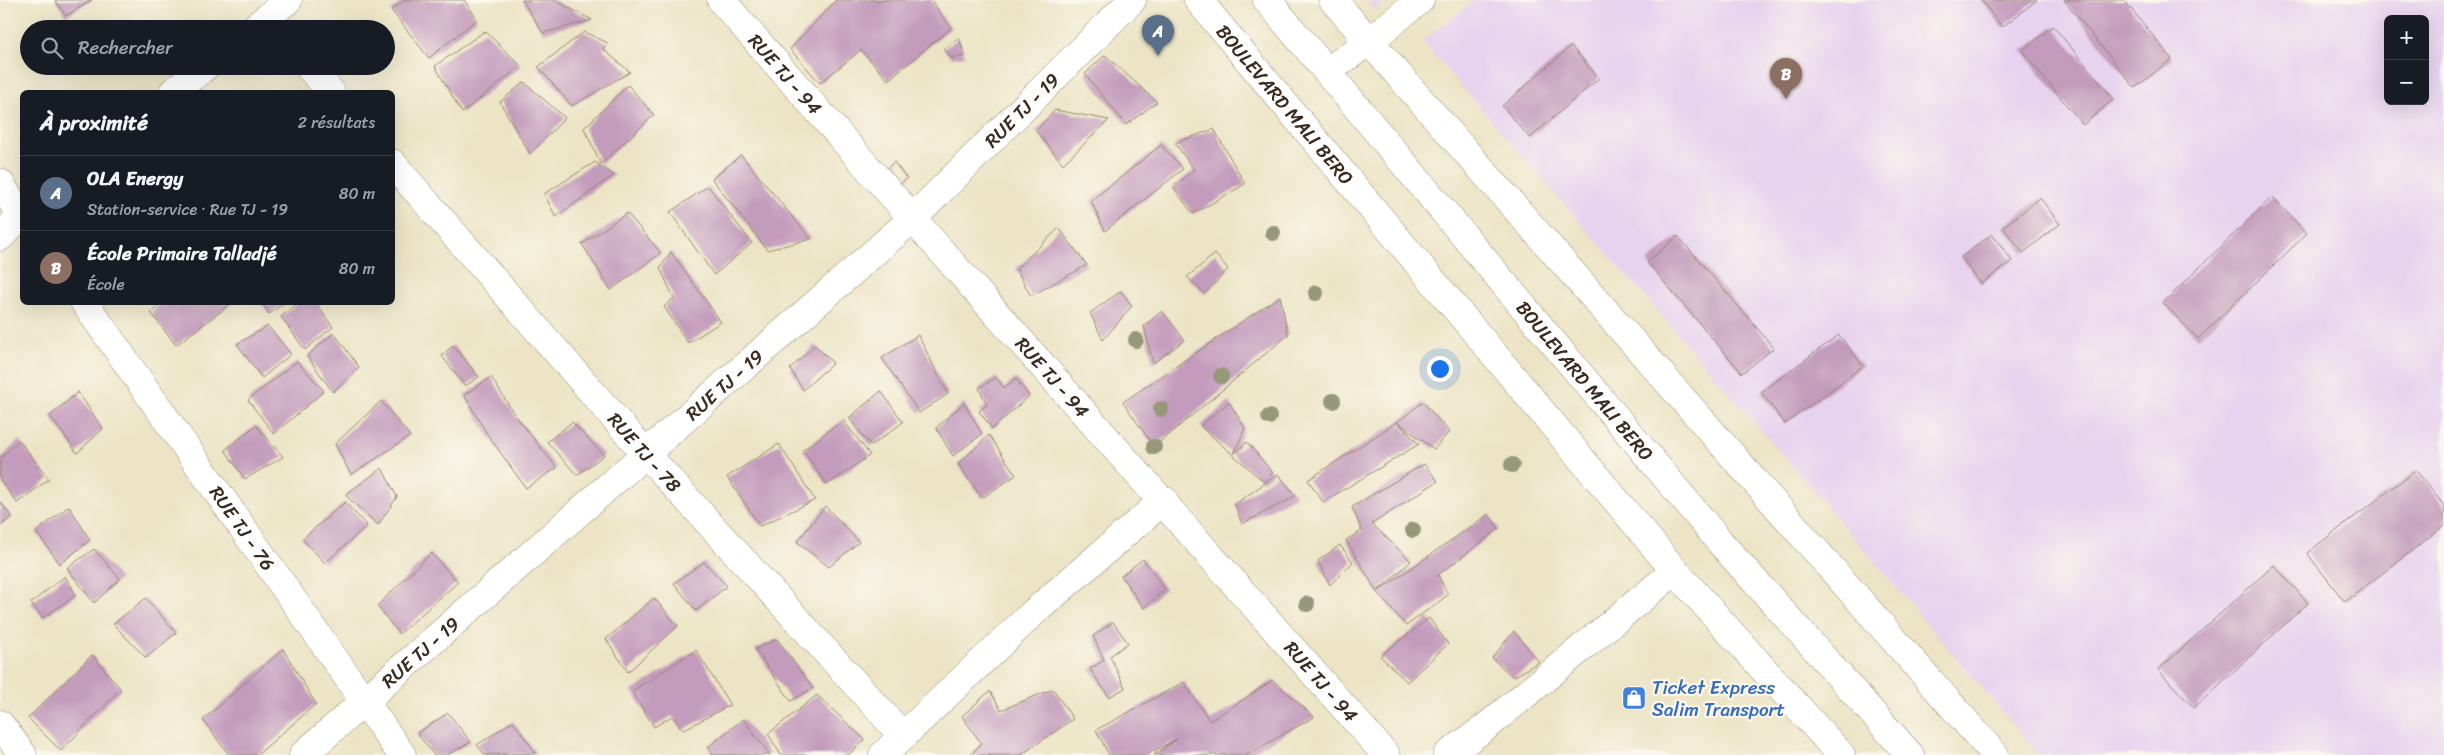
<!DOCTYPE html>
<html lang="fr">
<head>
<meta charset="utf-8">
<style>
	:root { --surface:#171b24; --page:#242831; --text:#f1f3f6; --muted:#9ea1a6; --line:#363941; --accent:#2563eb }
	body { margin:0; font-family:Sriracha,sans-serif; background:var(--page); color:var(--text) }
	.controls { position:absolute; right:15px; top:15px; display:grid; overflow:hidden; border-radius:8px; box-shadow:0 5px 20px #0002 }
	.controls button { width:45px; height:45px; display:grid; place-items:center; padding:0; border:0; border-bottom:1px solid var(--line); background:var(--surface); color:var(--text); font:25px sans-serif }
	.you { position:absolute; left:1439px; top:368px; width:18px; height:18px; margin:-12px; border:4px solid #fff; border-radius:50%; background:#1a73e8; box-shadow:0 0 0 8px #1a73e833 }
	.badge { display:grid; place-items:center; width:32px; height:32px; border-radius:50%; background:var(--accent); color:#fff; font-size:16px; font-weight:700 }
	.pin { position:absolute; translate:-50% -41px; filter:drop-shadow(0 1px 2px #0008) }
	.pin::after { content:''; position:absolute; top:26px; width:18px; height:15px; background:inherit; clip-path:polygon(0 0,100% 0,50% 100%) }
	.list { margin:0; padding:0; list-style:none }
	h2 { display:flex; justify-content:space-between; align-items:center; height:65px; margin:0; padding:0 20px; font-size:21px }
	h2 small { font-size:16px; font-weight:400; color:var(--muted) }
	.list li { display:grid; grid-template-columns:32px 1fr auto; gap:15px; align-items:center; box-sizing:border-box; height:75px; padding:0 20px; border-top:1px solid var(--line) }
	.list b { display:block; font-size:19px; white-space:nowrap }
	.list p { margin:0; font-size:16px; white-space:nowrap; color:var(--muted) }
	.list em { font-size:16px; font-style:normal; color:var(--muted) }
	.icon { flex:none; width:28px; height:28px; fill:none; stroke:currentColor; stroke-width:2; stroke-linecap:round; stroke-linejoin:round }
	.map { position:relative; flex:none; width:2444px; height:755px; overflow:hidden }
	.search { position:absolute; background:var(--surface); box-shadow:0 5px 20px #0002; left:20px; top:20px; width:375px; height:55px; display:flex; align-items:center; gap:12px; box-sizing:border-box; padding:0 18px; border-radius:28px; color:var(--muted); font-size:19px }
	.panel { position:absolute; background:var(--surface); box-shadow:0 5px 20px #0002; left:20px; top:90px; width:375px; height:215px; border-radius:8px }
	.map>svg:first-child { display:block }
</style>
</head>
<body>
<div class="map">
<svg width="2444" height="755" viewBox="0 0 2444 755">
	<rect width="100%" height="100%" fill="#fbf7ec"/>
	<filter id="ink" filterUnits="userSpaceOnUse"><feTurbulence type="fractalNoise" baseFrequency=".02" numOctaves="2"/><feDisplacementMap in="SourceGraphic" scale="10" xChannelSelector="R" yChannelSelector="G"/><feConvolveMatrix kernelMatrix="1 2 1 2 8 2 1 2 1" color-interpolation-filters="sRGB"/></filter>
	<filter id="wash" filterUnits="userSpaceOnUse"><feTurbulence type="fractalNoise" baseFrequency=".0096" numOctaves="4" result="noise"/><feDisplacementMap in="SourceGraphic" scale="20" xChannelSelector="R" yChannelSelector="G"/><feGaussianBlur stdDeviation="1.12" result="paint"/><feColorMatrix in="noise" values="0 0 0 0 0 0 0 0 0 0 0 0 0 0 0 0 0 1.4 0 .05"/><feComposite in="paint" operator="in"/></filter>
	<g filter="url(#wash)">
		<rect width="100%" height="100%" fill="#ece4c5"/>
		<g fill="#e7d2ef" fill-rule="evenodd">
			<polygon points="1365,0 1386,0 1374,11"/>
			<path d="M 1475,0 L 2444,0 L 2444,755 L 2039,755 L 1795,469 L 1422,41 ZM 2388,19 L 2425,19 L 2425,101 L 2388,101 Z"/>
		</g>
		<g id="blocks">
			<g fill="#c39bbc">
				<polygon points="55,0 92,0 66,16"/>
				<polygon points="404,0 464,0 477,19 429,58 391,10"/>
				<polygon points="522,0 554,0 592,20 543,33"/>
				<polygon points="836,0 931,0 951,28 888,80 861,50 820,83 790,49"/>
				<polygon points="1981,0 2037,0 2002,27"/>
				<polygon points="2064,0 2124,0 2172,59 2135,88"/>
				<polygon points="2053,26 2114,99 2083,125 2022,51"/>
				<polygon points="485,31 521,66 462,113 435,66"/>
				<polygon points="584,32 608,43 603,49 630,72 572,106 538,67"/>
				<polygon points="959,38 965,56 951,58 944,49"/>
				<polygon points="1571,46 1599,78 1530,138 1502,106"/>
				<polygon points="1105,55 1157,102 1126,125 1085,74"/>
				<polygon points="524,82 565,118 530,154 500,102"/>
				<polygon points="628,85 654,115 601,164 584,128"/>
				<polygon points="1055,110 1109,120 1063,164 1036,131"/>
				<polygon points="1214,129 1245,184 1193,214 1173,187 1194,170 1175,143"/>
				<polygon points="1161,145 1183,169 1105,231 1091,201"/>
				<polygon points="741,155 811,239 767,250 712,179"/>
				<polygon points="595,162 614,175 556,217 544,194"/>
				<polygon points="894,162 907,179 892,189 879,176"/>
				<polygon points="708,186 752,243 714,275 670,212"/>
				<polygon points="2272,197 2307,233 2198,339 2163,303"/>
				<polygon points="2040,198 2060,224 2023,253 2003,227"/>
				<polygon points="627,213 661,253 611,290 582,244"/>
				<polygon points="1059,228 1087,265 1031,296 1016,269"/>
				<polygon points="1992,234 2012,261 1981,284 1961,257"/>
				<polygon points="1678,236 1774,348 1742,373 1647,262"/>
				<polygon points="671,252 721,322 688,343 664,307 674,298 660,268"/>
				<polygon points="1215,254 1228,269 1205,294 1187,277"/>
				<polygon points="1121,291 1132,306 1103,340 1090,313"/>
				<polygon points="1280,296 1288,335 1154,447 1123,402"/>
				<polygon points="163,302 233,302 176,345 151,313"/>
				<polygon points="261,302 285,302 269,314"/>
				<polygon points="300,302 315,302 333,327 305,350 281,317"/>
				<polygon points="1162,311 1185,340 1153,363 1144,326"/>
				<polygon points="268,326 291,354 262,378 237,344"/>
				<polygon points="334,333 359,367 333,392 307,356"/>
				<polygon points="918,335 948,394 919,413 882,358"/>
				<polygon points="1839,335 1863,366 1785,424 1761,392"/>
				<polygon points="453,345 479,377 465,386 442,356"/>
				<polygon points="815,345 833,363 803,390 790,369"/>
				<polygon points="297,361 324,391 274,434 248,400"/>
				<polygon points="491,377 515,415 557,468 526,488 487,434 464,395"/>
				<polygon points="996,377 1004,388 1016,378 1029,396 992,429 979,411 987,405 979,388"/>
				<polygon points="881,391 903,422 871,446 849,418"/>
				<polygon points="78,392 103,429 77,453 50,416"/>
				<polygon points="381,401 410,436 351,475 335,444"/>
				<polygon points="1229,402 1245,428 1234,454 1247,442 1273,473 1263,481 1200,426"/>
				<polygon points="1423,402 1449,432 1434,449 1397,422"/>
				<polygon points="964,403 982,434 953,456 936,428"/>
				<polygon points="843,420 870,455 827,485 803,450"/>
				<polygon points="572,422 604,455 577,475 547,442"/>
				<polygon points="1397,422 1419,444 1323,502 1308,480"/>
				<polygon points="256,425 283,457 245,479 225,450"/>
				<polygon points="989,435 1016,475 982,498 958,464"/>
				<polygon points="19,440 49,479 17,503 0,480 0,459"/>
				<polygon points="779,444 815,500 760,526 727,477"/>
				<polygon points="1424,464 1438,481 1372,524 1411,561 1377,592 1489,514 1499,529 1438,575 1448,595 1406,626 1377,592 1346,540 1362,531 1352,507"/>
				<polygon points="382,468 397,497 378,525 345,495"/>
				<polygon points="2416,470 2444,506 2444,526 2345,602 2307,553"/>
				<polygon points="1278,474 1296,496 1242,524 1235,504"/>
				<polygon points="0,502 12,517 0,526"/>
				<polygon points="345,502 367,526 325,563 302,539"/>
				<polygon points="69,506 90,540 60,564 36,532"/>
				<polygon points="825,506 859,542 829,567 797,542"/>
				<polygon points="1340,545 1353,562 1330,585 1318,561"/>
				<polygon points="94,549 120,579 94,603 67,568"/>
				<polygon points="431,553 458,582 399,634 377,606"/>
				<polygon points="1143,559 1165,589 1144,608 1121,576"/>
				<polygon points="704,562 727,586 696,611 674,583"/>
				<polygon points="2274,565 2308,603 2194,708 2158,670"/>
				<polygon points="65,576 76,595 43,618 31,603"/>
				<polygon points="146,598 176,633 146,658 113,624"/>
				<polygon points="654,598 678,626 628,672 606,639"/>
				<polygon points="1429,618 1448,644 1407,682 1380,656"/>
				<polygon points="1113,622 1128,643 1110,656 1125,688 1109,697 1090,669 1104,660 1093,636"/>
				<polygon points="1514,631 1539,662 1513,677 1492,658"/>
				<polygon points="777,639 813,688 791,701 755,649"/>
				<polygon points="283,649 316,704 257,755 229,755 203,720"/>
				<polygon points="696,650 730,705 683,730 672,716 654,727 632,691"/>
				<polygon points="92,655 121,689 61,751 28,718"/>
				<polygon points="1273,680 1314,717 1247,755 1154,755 1177,739 1146,755 1109,755 1096,730 1184,682 1210,721"/>
				<polygon points="1053,689 1073,719 1021,755 971,755 981,743 962,716 990,691 1001,710"/>
				<polygon points="817,695 865,740 848,755 781,755 768,734"/>
				<polygon points="448,713 471,742 447,755 434,755 417,733"/>
				<polygon points="743,719 770,755 713,755 708,747"/>
				<polygon points="513,721 536,753 485,755 477,745"/>
			</g>
		</g>
	</g>
	<g filter="url(#ink)">
		<use href="#blocks" fill-opacity="0" stroke="#948772" stroke-width="1"/>
		<g fill="none" stroke-linecap="round" stroke-linejoin="round">
			<defs>
				<g id="street">
					<path id="s1" d="M 721,0 C 941,253 1165,502 1386,755"/>
					<polyline points="1333,0 1995,755"/>
					<polyline points="253,29 288,0"/>
					<polyline points="308,66 331,92"/>
					<polyline points="1328,71 1368,42 1420,0"/>
					<polyline points="173,92 206,66"/>
					<path id="s2" d="M 392,163 L 646,454 L 903,736"/>
					<polyline points="0,183 22,217"/>
					<polyline points="0,237 22,215"/>
					<path id="s3" d="M 84,302 L 402,755"/>
					<polyline points="0,724 23,755"/>
					<path id="s4" d="M 303,755 L 911,220 L 1132,0"/>
					<polyline points="883,755 1033,613 1164,500"/>
					<polyline points="1447,755 1486,727 1675,571"/>
				</g>
				<g id="primary">
					<path id="s5" d="M 1198,0 L 1675,571 L 1841,755"/>
					<path id="s6" d="M 1267,0 L 1720,542 L 1910,755"/>
				</g>
			</defs>
			<use href="#street" stroke="#948772" stroke-width="29"/>
			<use href="#primary" stroke="#948772" stroke-width="29"/>
			<use href="#street" stroke="#fff" stroke-width="28"/>
			<use href="#primary" stroke="#fff" stroke-width="28"/>
		</g>
		<g fill="#96987a">
			<circle cx="1273" cy="233" r="8"/>
			<circle cx="1316" cy="293" r="8"/>
			<circle cx="1136" cy="340" r="8"/>
			<circle cx="1221" cy="376" r="8"/>
			<circle cx="1333" cy="401" r="8"/>
			<circle cx="1161" cy="409" r="8"/>
			<circle cx="1269" cy="417" r="8"/>
			<circle cx="1154" cy="447" r="8"/>
			<circle cx="1512" cy="465" r="8"/>
			<circle cx="1413" cy="530" r="8"/>
			<circle cx="1307" cy="604" r="8"/>
		</g>
	</g>
	<defs>
		<symbol id="shop-square" viewBox="-11 -11 22 22"><rect x="-9" y="-9" width="18" height="18" rx="4" fill="#3f7fe0" stroke="#fbf7ec"/><path d="M-5-2.5h2.3a2.7 3.5 0 0 1 5.4 0H5L5.5 6h-11ZM-1.5-2.5h3a1.5 2.3 0 0 0-3 0Z" fill="#fff"/></symbol>
	</defs>
	<g fill-rule="evenodd">
		<use href="#shop-square" x="1620" y="684" width="28" height="28"/>
	</g>
	<g text-anchor="middle" stroke-width="4.5" stroke-linejoin="round" paint-order="stroke">
		<g font-size="19" fill="#3b2a1e" stroke="#fbf7ec">
			<text dy="7" stroke="none"><textPath href="#s1" startOffset="98">RUE TJ - 94</textPath></text>
			<text dy="7" stroke="none"><textPath href="#s5" startOffset="136">BOULEVARD MALI BERO</textPath></text>
			<text dy="7" stroke="none"><textPath href="#s4" startOffset="966">RUE TJ - 19</textPath></text>
			<text dy="7" stroke="none"><textPath href="#s1" startOffset="502">RUE TJ - 94</textPath></text>
			<text dy="7" stroke="none"><textPath href="#s6" startOffset="496">BOULEVARD MALI BERO</textPath></text>
			<text dy="7" stroke="none"><textPath href="#s4" startOffset="561">RUE TJ - 19</textPath></text>
			<text dy="7" stroke="none"><textPath href="#s2" startOffset="384">RUE TJ - 78</textPath></text>
			<text dy="7" stroke="none"><textPath href="#s3" startOffset="276">RUE TJ - 76</textPath></text>
			<text dy="7" stroke="none"><textPath href="#s4" startOffset="156">RUE TJ - 19</textPath></text>
			<text dy="7" stroke="none"><textPath href="#s1" startOffset="908">RUE TJ - 94</textPath></text>
		</g>
		<g font-size="19" fill="#366cbe" stroke="#fbf7ec" text-anchor="start">
			<text x="1652" y="694">Ticket Express<tspan x="1652" dy="22">Salim Transport</tspan></text>
		</g>
	</g>
</svg>
<div class="controls">
<button>+</button>
<button>−</button>
</div>
<div class="you"></div>
<div class="pin badge" style="left:1158px;top:56px;background:#5c6f8a">A</div>
<div class="pin badge" style="left:1786px;top:99px;background:#8d6e63">B</div>
<div class="search"><svg class="icon" aria-label="search" viewBox="0 0 24 24"><circle cx="10" cy="10" r="6"/><path d="M15 15l6 6"/></svg>Rechercher</div>
<section class="panel">
<h2>À proximité<small>2 résultats</small></h2>
<ul class="list">
<li><span class="badge" style="background:#5c6f8a">A</span><div><b>OLA Energy</b><p>Station-service · Rue TJ - 19</p></div><em>80 m</em></li>
<li><span class="badge" style="background:#8d6e63">B</span><div><b>École Primaire Talladjé</b><p>École</p></div><em>80 m</em></li>
</ul>
</section>
</div>
</body>
</html>
